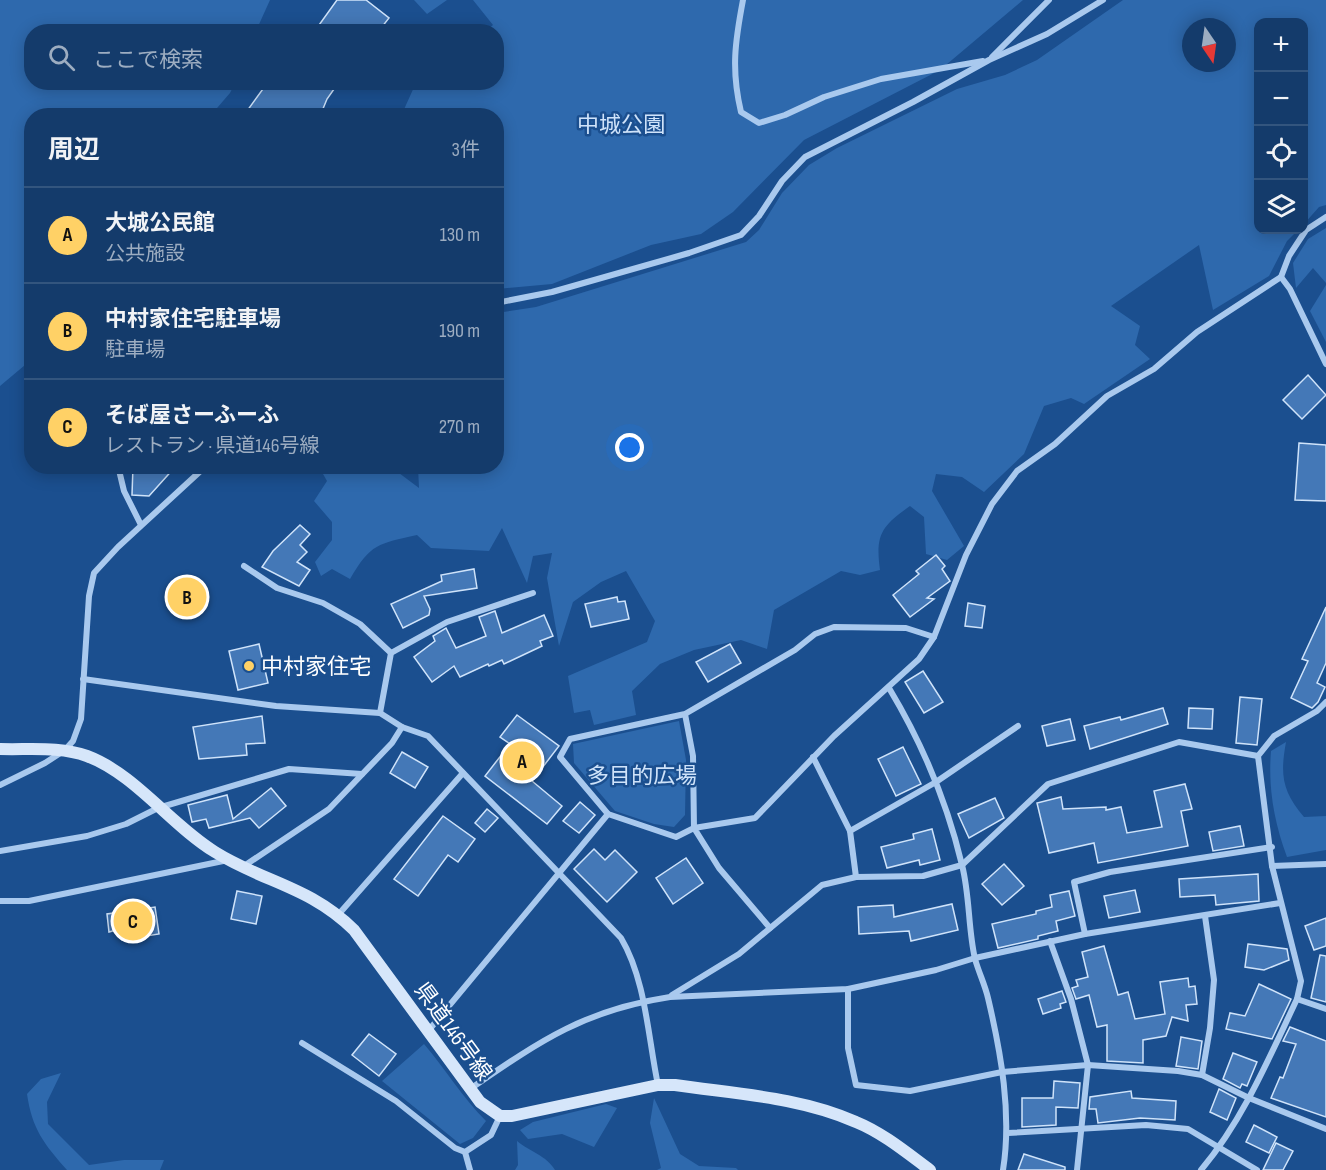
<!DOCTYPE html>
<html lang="ja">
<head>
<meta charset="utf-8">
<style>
	:root { --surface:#143b6b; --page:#214673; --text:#f1f3f6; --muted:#9dadc1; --line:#33557e; --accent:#ffd166 }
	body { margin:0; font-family:"Sofia Sans Condensed","Noto Sans JP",sans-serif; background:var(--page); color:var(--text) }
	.controls { position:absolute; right:18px; top:18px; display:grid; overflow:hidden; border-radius:12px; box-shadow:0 3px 15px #0003 }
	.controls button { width:54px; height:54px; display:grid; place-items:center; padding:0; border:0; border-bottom:2px solid var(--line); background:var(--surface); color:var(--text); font:30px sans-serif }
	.compass { position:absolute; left:1182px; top:18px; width:54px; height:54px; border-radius:50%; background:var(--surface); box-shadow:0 3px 15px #0003; rotate:167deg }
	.you { position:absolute; left:630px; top:448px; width:21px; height:21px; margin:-15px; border:4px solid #fff; border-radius:50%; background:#1a73e8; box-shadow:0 0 0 9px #1a73e833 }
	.badge { display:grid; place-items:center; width:39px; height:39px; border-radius:50%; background:var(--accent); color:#111; font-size:20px; font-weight:700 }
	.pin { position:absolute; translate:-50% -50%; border:3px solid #fff; box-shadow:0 2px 6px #0006 }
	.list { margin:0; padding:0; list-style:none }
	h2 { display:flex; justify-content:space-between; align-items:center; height:78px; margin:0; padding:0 24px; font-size:26px }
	h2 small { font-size:20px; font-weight:400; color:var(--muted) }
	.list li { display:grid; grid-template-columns:39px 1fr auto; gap:18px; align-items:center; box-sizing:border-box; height:96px; padding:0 24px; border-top:2px solid var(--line) }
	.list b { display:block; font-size:22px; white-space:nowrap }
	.list p { margin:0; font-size:20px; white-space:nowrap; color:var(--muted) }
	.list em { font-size:20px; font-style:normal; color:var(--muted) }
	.icon { flex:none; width:33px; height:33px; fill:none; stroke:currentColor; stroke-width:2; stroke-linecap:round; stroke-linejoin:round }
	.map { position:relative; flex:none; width:1326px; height:1170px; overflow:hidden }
	.search { position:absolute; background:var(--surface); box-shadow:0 3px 15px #0003; left:24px; top:24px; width:480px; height:66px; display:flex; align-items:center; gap:15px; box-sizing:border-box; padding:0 21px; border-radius:24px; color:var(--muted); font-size:22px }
	.panel { position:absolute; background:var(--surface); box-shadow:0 3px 15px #0003; left:24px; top:108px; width:480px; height:366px; border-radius:24px }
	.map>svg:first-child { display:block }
</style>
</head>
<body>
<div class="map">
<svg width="1326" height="1170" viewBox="0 0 1326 1170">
	<rect width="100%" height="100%" fill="#1b4f8f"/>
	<g fill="#2e69ad" fill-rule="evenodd">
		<polygon points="0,0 270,0 256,31 32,32 32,82 235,83 230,93 211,115 32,116 31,360 0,386"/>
		<polygon points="414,0 447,0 427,14"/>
		<polygon points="473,0 1023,0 940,70 804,140 733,212 701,234 651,245 552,284 497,289 496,116 401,116 415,85 420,83 496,82 496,32 486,31 493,25"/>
		<path d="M 1123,0 L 1326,0 L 1326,205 L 1319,207 L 1304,224 L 1304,22 L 1258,22 L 1258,230 L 1298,230 L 1287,241 L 1269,276 L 1213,310 L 1199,245 L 1111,306 L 1140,326 L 1135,345 L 1150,359 L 1084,404 L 1071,398 L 1044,406 L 1024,454 L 984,492 L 962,477 L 936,474 L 932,491 L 964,546 L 947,560 L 926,554 L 924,517 L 910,506 C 882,526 875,534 880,570 L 860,575 L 841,571 L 774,610 L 767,649 L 741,640 L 694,650 L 660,664 L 632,691 L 636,715 L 594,725 L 590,710 L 574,713 L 568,676 L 647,642 L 655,621 L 626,571 L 601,582 L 573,602 L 559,646 L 547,578 L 552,553 L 533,556 L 527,583 L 502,528 L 489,551 L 431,548 L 417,535 C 378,544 371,543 350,579 L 332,569 L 321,576 L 315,562 L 332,540 L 332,522 L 314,501 L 327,481 L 319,467 L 391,467 L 419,488 L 418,467 L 496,466 L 497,313 L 536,307 L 746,242 L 759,230 L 782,193 L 809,165 L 837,148 L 957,89 L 1005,75 L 1037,60 ZM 1191,27 L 1227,27 L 1227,63 L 1191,63 Z"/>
		<polygon points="1326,228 1326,283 1313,268 1296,288 1293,263 1308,239"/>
		<polygon points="1326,285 1326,342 1310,311"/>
		<polygon points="679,721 686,760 685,815 674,827 654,824 615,811 574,763 573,744"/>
		<path d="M 1286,742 C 1280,775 1282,791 1304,817 L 1326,816 L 1326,850 L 1287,857 C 1274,822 1268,788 1271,751 Z"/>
		<path d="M 424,1044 C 446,1070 463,1098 486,1121 L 473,1138 L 460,1144 L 382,1081 Z"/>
		<path d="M 61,1073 L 47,1102 L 48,1124 L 89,1165 L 124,1160 L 164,1160 L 160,1170 L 67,1170 C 44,1144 32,1129 27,1094 L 41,1079 Z"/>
		<polygon points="654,1098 680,1154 699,1166 736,1168 738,1170 657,1170 661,1168 650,1123"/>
		<polygon points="606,1104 617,1108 594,1147 562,1134 528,1139 520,1130 533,1122"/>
		<path d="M 517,1141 C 530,1152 546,1155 555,1170 L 515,1170 L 518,1165 Z"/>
	</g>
	<g fill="#4478b7" stroke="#cfe3fa" stroke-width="1.5">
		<polygon points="337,0 366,0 389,18 378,32 314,32"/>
		<polygon points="268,82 339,82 327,99 320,116 255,116 247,111"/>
		<polygon points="1308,375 1326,395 1302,419 1283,400"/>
		<polygon points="1299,443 1326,445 1326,501 1295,500"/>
		<polygon points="133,466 176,466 149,496 132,495"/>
		<polygon points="300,525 310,534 300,545 307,552 297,562 310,570 299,586 262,567 273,551"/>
		<polygon points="936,555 945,566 942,569 950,581 927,598 934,599 910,617 893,595 919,574 916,571"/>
		<polygon points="474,569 477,588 424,596 430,609 429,615 403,628 391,604 442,581 441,575"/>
		<polygon points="617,597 618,602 625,601 629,619 591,627 585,604"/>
		<polygon points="968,603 985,606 982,628 965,626"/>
		<polygon points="1326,607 1326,663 1317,683 1325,687 1318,702 1312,708 1291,698 1308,661 1302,659"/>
		<polygon points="495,611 502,633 544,615 553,636 540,641 542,646 504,664 502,660 489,666 488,664 460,677 454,666 432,682 414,657 435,641 433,636 446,628 456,648 486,636 479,617"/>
		<polygon points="259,644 268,683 238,690 229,651"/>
		<polygon points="730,644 741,663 708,682 696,662"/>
		<polygon points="923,671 943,702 924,713 905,682"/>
		<polygon points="1240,697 1262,699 1257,745 1236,743"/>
		<polygon points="1163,708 1168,724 1090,749 1084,726 1120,717 1121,720"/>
		<polygon points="1189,708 1213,709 1212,729 1188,728"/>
		<polygon points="517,715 559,746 532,781 562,806 547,824 485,776 510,744 500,737"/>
		<polygon points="262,716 265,743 246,744 247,755 199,759 193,727"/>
		<polygon points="1070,719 1075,740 1047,746 1042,726"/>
		<polygon points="903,747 921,784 896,796 878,759"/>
		<polygon points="402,752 428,767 415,788 390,773"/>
		<polygon points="1185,784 1192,809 1181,811 1188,846 1098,863 1094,843 1049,853 1037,803 1061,797 1063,809 1106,807 1106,810 1121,807 1127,833 1162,827 1154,791"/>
		<polygon points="271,788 286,806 259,828 250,818 209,828 206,819 192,822 188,805 227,795 233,819"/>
		<polygon points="995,798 1004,818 969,838 958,814"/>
		<polygon points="580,802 595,815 579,833 563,821"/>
		<polygon points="487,809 498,818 485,832 475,823"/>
		<polygon points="443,816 475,839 458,862 448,855 418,896 394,879"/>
		<polygon points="1240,826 1244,846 1213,851 1209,832"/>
		<polygon points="932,829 940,860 920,865 919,860 887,868 881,847 914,839 913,834"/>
		<polygon points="594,849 605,860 615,850 637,872 607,902 574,869"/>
		<polygon points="686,858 703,883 673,904 656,878"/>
		<polygon points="1004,864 1024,886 1002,905 982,884"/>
		<polygon points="1258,874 1259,901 1216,905 1215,895 1180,897 1179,879"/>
		<polygon points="1135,890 1140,912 1109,918 1104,896"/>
		<polygon points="237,891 262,896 256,924 231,919"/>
		<polygon points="1069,891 1075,916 1056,921 1058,931 1038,936 1038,939 998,948 992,924 1036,914 1036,911 1052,907 1050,895"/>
		<polygon points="952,904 958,930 911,941 909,931 859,934 858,907 893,905 894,917"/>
		<polygon points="155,907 159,934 122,940 120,929 109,932 107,914"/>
		<polygon points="1326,918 1326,946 1314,950 1305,926"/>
		<polygon points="1248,944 1287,949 1289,960 1264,970 1245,967"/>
		<polygon points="1104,946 1118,995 1128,992 1135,1019 1165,1014 1160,982 1188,978 1189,987 1195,986 1197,1004 1186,1005 1188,1021 1172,1017 1166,1036 1143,1040 1143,1063 1107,1061 1107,1025 1097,1027 1089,995 1076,999 1072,988 1078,986 1076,980 1088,977 1082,952"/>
		<polygon points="1320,955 1326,956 1326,1002 1311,998"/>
		<polygon points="1259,984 1291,999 1272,1039 1226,1029 1230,1013 1245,1016"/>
		<polygon points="1062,991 1066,1002 1060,1004 1061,1008 1043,1014 1038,999"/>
		<polygon points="1290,1027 1326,1041 1326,1117 1271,1098 1280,1077 1283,1078 1296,1044 1283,1041"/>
		<polygon points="369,1034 396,1054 379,1076 352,1055"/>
		<polygon points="1181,1037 1202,1041 1198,1069 1176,1066"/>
		<polygon points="1233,1053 1257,1062 1247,1086 1242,1084 1240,1088 1223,1079"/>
		<polygon points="1054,1081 1080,1083 1078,1108 1056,1107 1056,1125 1022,1127 1022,1098 1053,1098"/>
		<polygon points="1219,1089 1236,1098 1227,1120 1210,1112"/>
		<polygon points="1131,1091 1132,1098 1176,1101 1175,1120 1140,1118 1098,1123 1096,1109 1089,1109 1090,1097"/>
		<polygon points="1254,1125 1277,1137 1269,1153 1246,1142"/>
		<polygon points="1276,1143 1293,1151 1283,1170 1263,1170"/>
		<polygon points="1024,1154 1065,1167 1065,1170 1018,1170"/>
	</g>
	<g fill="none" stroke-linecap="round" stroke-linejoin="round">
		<g stroke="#a9c9ee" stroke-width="6">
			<path d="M 743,0 C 735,42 731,70 741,112 L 759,123 L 785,115 L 824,97 L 881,79 L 983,61"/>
			<polyline points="992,57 1049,0"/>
			<polyline points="1281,277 1290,289 1326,364"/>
			<polyline points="496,303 552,292 689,253 741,235 759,216 782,181 805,157 913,102 989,60 1047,34 1103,0"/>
			<polyline points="118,466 124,491 141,525"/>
			<polyline points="244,566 277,588 323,603 360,624 391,653"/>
			<path d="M 83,679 L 276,706 L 380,713 L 402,727 L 428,736 L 621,938 C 646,980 648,1038 658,1085"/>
			<path d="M 889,688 C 922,743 947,802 962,865 C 970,896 968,929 975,959 C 979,973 985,985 988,998 C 1001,1053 1012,1114 1003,1170"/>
			<polyline points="380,713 391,653 447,622 533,593"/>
			<polyline points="685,714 570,739 560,757 608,814 676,837 694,828 693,756 685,714 795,650 815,634 834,627 906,628 934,637"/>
			<polyline points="813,757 850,831 856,877"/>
			<polyline points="0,785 45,763 65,750 73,741 81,719 89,596 94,573 118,547 206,466"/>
			<polyline points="850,831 936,782 1018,726"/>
			<polyline points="0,851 87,836 126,824 158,808 289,769 362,774"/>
			<polyline points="244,866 329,809 392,743 402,727"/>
			<polyline points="1272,866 1326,864"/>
			<polyline points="0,901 29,901 228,860"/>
			<polyline points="338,915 463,773"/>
			<polyline points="770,928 719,868 694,828 755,818 834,736 919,659 934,637 966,555 992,504 1017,471 1055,444 1107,396 1154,369 1197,332 1281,277 1289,256 1306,230 1326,217"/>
			<polyline points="1085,934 1074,882 1110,872 1272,847"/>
			<polyline points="1050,941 1071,999 1088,1065 1077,1170"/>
			<polyline points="848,989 848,1048 856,1085 910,1091 1002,1072 1088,1065 1178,1071 1202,1075 1249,1098 1326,1129"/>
			<polyline points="672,995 739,954 822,885 856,877 923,876 962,865 1048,784 1179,742 1258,756"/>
			<polyline points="1297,999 1326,1009"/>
			<polyline points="429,1030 608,814"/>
			<polyline points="302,1043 396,1101 455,1148 465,1152 491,1135 500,1116"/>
			<polyline points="1202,1075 1210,1028 1214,980 1205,916"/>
			<path d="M 470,1089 C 540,1041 584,1010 670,997 L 848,989 L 936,970 L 975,958 L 1085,934 L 1280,903"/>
			<polyline points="1008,1133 1146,1125 1188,1129 1257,1170"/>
			<polyline points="465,1152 470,1170"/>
			<path d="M 1201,1170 C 1243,1120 1269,1058 1297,999 L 1301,981 L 1272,866 L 1258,756 L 1274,736 L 1317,711 L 1326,702"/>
		</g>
		<path stroke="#d6e6fa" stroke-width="12" d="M 0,749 C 28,750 60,746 87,756 C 135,774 171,825 215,852 C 265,883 309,886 354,930 L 480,1102 L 500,1116 L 512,1116 L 658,1085 L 675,1085 C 736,1094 800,1097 856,1122 C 883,1133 907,1153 930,1170"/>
	</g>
	<circle fill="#ffd166" stroke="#1b4f8f" stroke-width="2" cx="249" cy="666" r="6"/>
	<g text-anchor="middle" stroke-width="5" stroke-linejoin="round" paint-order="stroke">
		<g font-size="22" fill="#cfe3fa" stroke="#1b4f8f">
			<text x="621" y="132">中城公園</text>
			<text x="642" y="783">多目的広場</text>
		</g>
		<g font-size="22" fill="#fff" stroke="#1b4f8f" text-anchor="start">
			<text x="261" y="674">中村家住宅</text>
		</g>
		<g font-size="22" fill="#fff" stroke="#1b4f8f">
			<text transform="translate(454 1031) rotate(54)" y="8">県道146号線</text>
		</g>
	</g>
</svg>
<div class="controls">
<button>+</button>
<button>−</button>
<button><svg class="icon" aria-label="locate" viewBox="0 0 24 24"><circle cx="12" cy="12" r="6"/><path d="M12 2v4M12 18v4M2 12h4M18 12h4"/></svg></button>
<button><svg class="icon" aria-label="layers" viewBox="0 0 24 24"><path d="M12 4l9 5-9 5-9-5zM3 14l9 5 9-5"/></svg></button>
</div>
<svg class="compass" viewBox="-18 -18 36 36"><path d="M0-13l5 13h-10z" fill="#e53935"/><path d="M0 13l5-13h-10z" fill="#9dadc1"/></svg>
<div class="you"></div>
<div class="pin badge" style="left:522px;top:761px">A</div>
<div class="pin badge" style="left:187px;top:597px">B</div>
<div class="pin badge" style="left:133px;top:921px">C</div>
<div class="search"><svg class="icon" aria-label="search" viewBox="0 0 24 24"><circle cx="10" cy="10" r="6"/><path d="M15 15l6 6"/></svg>ここで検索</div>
<section class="panel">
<h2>周辺<small>3件</small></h2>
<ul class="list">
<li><span class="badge">A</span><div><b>大城公民館</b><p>公共施設</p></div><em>130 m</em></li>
<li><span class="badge">B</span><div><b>中村家住宅駐車場</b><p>駐車場</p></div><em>190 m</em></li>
<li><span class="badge">C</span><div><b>そば屋さーふーふ</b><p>レストラン · 県道146号線</p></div><em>270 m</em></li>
</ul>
</section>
</div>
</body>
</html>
